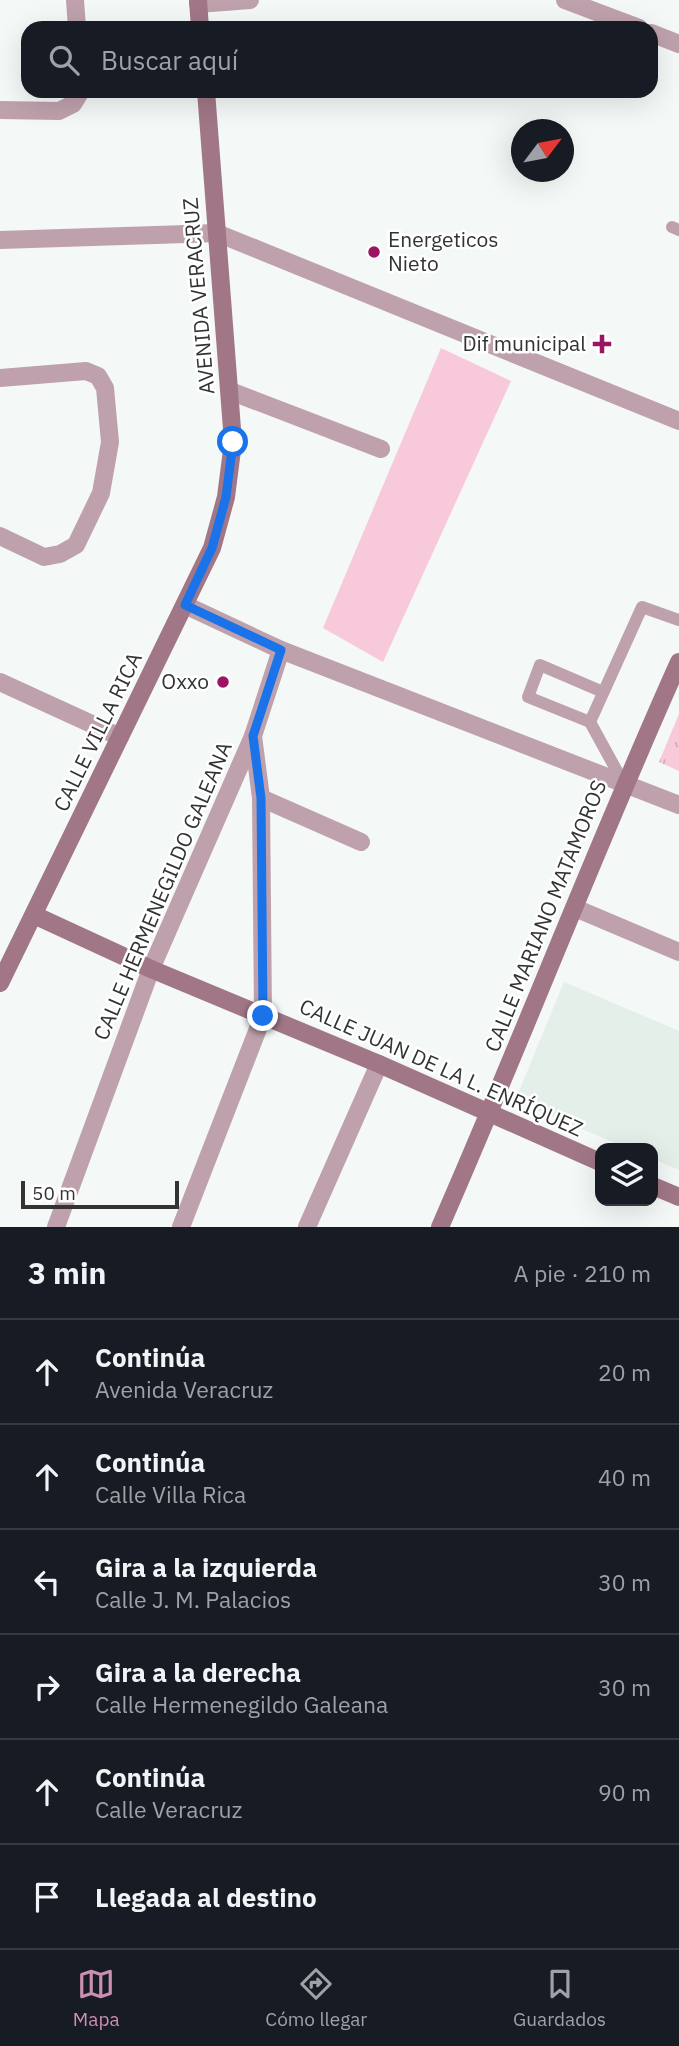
<!DOCTYPE html>
<html lang="es">
<head>
<meta charset="utf-8">
<style>
	:root { --surface:#171b24; --page:#20242c; --text:#f1f3f6; --muted:#9ea1a6; --line:#363941; --accent:#cb8fb3 }
	body { margin:0; font-family:"IBM Plex Sans",sans-serif; background:var(--page); color:var(--text) }
	.controls { position:absolute; right:21px; bottom:21px; display:grid; overflow:hidden; border-radius:14px; box-shadow:0 7px 28px #0002 }
	.controls button { width:63px; height:63px; display:grid; place-items:center; padding:0; border:0; border-bottom:2px solid var(--line); background:var(--surface); color:var(--text); font:35px sans-serif }
	.compass { position:absolute; left:511px; top:119px; width:63px; height:63px; border-radius:50%; background:var(--surface); box-shadow:0 7px 28px #0002; rotate:58deg }
	.scale { position:absolute; left:21px; bottom:18px; width:158px; box-sizing:border-box; padding-left:7px; border:4px solid #323433; border-top:0; font-size:19px; line-height:24px; white-space:nowrap; color:#323433; -webkit-text-stroke:5px #fff; paint-order:stroke }
	.stop { position:absolute; width:21px; height:21px; margin:-16px; border:5px solid #1a73e8; border-radius:50%; background:#fff }
	.stop.end { background:#1a73e8; border-color:#fff; box-shadow:0 2px 7px #0008 }
	.list { margin:0; padding:0; list-style:none }
	h2 { display:flex; justify-content:space-between; align-items:center; height:91px; margin:0; padding:0 28px; font-size:30px }
	h2 small { font-size:23px; font-weight:400; color:var(--muted) }
	.list li { display:grid; grid-template-columns:46px 1fr auto; gap:21px; align-items:center; box-sizing:border-box; height:105px; padding:0 28px; border-top:2px solid var(--line) }
	.list b { display:block; font-size:26px; white-space:nowrap }
	.list p { margin:0; font-size:23px; white-space:nowrap; color:var(--muted) }
	.list em { font-size:23px; font-style:normal; color:var(--muted) }
	.icon { flex:none; width:38px; height:38px; fill:none; stroke:currentColor; stroke-width:2; stroke-linecap:round; stroke-linejoin:round }
	.map { position:relative; flex:none; width:679px; height:1227px; overflow:hidden }
	.search { position:absolute; background:var(--surface); box-shadow:0 7px 28px #0002; left:21px; right:21px; top:21px; height:77px; display:flex; align-items:center; gap:18px; box-sizing:border-box; padding:0 24px; border-radius:21px; color:var(--muted); font-size:26px }
	.sheet { height:721px; background:var(--surface) }
	nav { display:flex; justify-content:space-around; align-items:center; box-sizing:border-box; height:98px; border-top:2px solid var(--line); background:var(--surface); font-size:19px; color:var(--muted) }
	nav a { display:grid; justify-items:center; gap:4px }
	nav .on { color:var(--accent) }
	.map>svg:first-child { display:block }
</style>
</head>
<body>
<div class="map">
<svg width="679" height="1227" viewBox="0 0 679 1227">
	<defs>
		<pattern id="grass-tufts" width="24" height="20" patternUnits="userSpaceOnUse" patternTransform="scale(1.75)"><rect width="24" height="20" fill="#f7c9db"/><path d="M3 7l-1-3M5 7V3M7 7l1-3M15 17l-1-3M17 17v-4M19 17l1-3" fill="none" stroke="#d4adbc"/></pattern>
	</defs>
	<rect width="100%" height="100%" fill="#f4f8f6"/>
	<polygon fill="#e3efe8" points="564,982 679,1031 679,1170 653,1159 653,1148 627,1148 515,1101"/>
	<polygon fill="url(#grass-tufts)" points="679,714 679,771 659,762"/>
	<polygon fill="#f7c9db" points="441,348 511,381 383,662 323,628"/>
	<g fill="none" stroke-linecap="round" stroke-linejoin="round">
		<g stroke="#bea1ac" stroke-width="12">
			<polyline points="672,227 679,230"/>
			<polyline points="590,722 528,697 540,665 603,692"/>
			<polyline points="624,784 590,722 642,607 679,620"/>
		</g>
		<g stroke="#bea1ac" stroke-width="18">
			<polyline points="75,0 77,28"/>
			<polyline points="565,0 639,28"/>
			<polyline points="198,4 250,0"/>
			<polyline points="651,33 679,44"/>
			<polyline points="0,110 59,111 73,104 81,91"/>
			<polyline points="0,240 217,233 679,421"/>
			<polyline points="0,378 86,371 98,376 105,388 110,442 101,493 76,545 60,554 44,557 0,536"/>
			<polyline points="230,391 381,449"/>
			<polyline points="185,605 281,650 679,805"/>
			<polyline points="0,682 120,737"/>
			<polyline points="261,798 361,842"/>
			<polyline points="575,908 679,952"/>
			<polyline points="56,1227 151,969 253,736 281,650"/>
			<polyline points="181,1227 263,1016 261,798 253,736"/>
			<polyline points="307,1227 379,1064"/>
		</g>
		<g stroke="#a17788" stroke-width="18">
			<polyline points="198,0 200,28"/>
			<polyline points="34,915 151,969 379,1064 600,1162"/>
			<polyline points="0,983 212,548 226,497 233,442 206,91"/>
			<polyline points="653,1186 679,1197"/>
			<path d="M 440,1227 C 522,1040 595,849 679,662"/>
		</g>
	</g>
	<g fill="none" stroke-linecap="round" stroke-linejoin="round">
		<polyline stroke="#1a73e8" stroke-width="9" points="233,442 226,497 212,548 185,605 281,650 253,736 261,798 263,1016"/>
	</g>
	<g fill="#9d1462" stroke="#fff" stroke-width="2.5">
		<circle cx="374" cy="252" r="7"/>
		<path d="M598.5 333.5h7v7h7v7h-7v7h-7v-7h-7v-7h7z"/>
		<circle cx="223" cy="682" r="7"/>
	</g>
	<g text-anchor="middle" stroke-width="5" stroke-linejoin="round" paint-order="stroke">
		<g font-size="21" fill="#323433" stroke="#fff" text-anchor="end">
			<text x="388" y="247" text-anchor="start">Energeticos<tspan x="388" dy="24">Nieto</tspan></text>
			<text x="586" y="351">Dif municipal</text>
			<text x="209" y="689">Oxxo</text>
		</g>
		<g font-size="21" fill="#323433" stroke="#fff">
			<text transform="translate(199 296) rotate(-95)" y="7">AVENIDA VERACRUZ</text>
			<text transform="translate(98 732) rotate(-64)" y="7">CALLE VILLA RICA</text>
			<text transform="translate(163 891) rotate(-67)" y="7">CALLE HERMENEGILDO GALEANA</text>
			<text transform="translate(546 916) rotate(-68)" y="7">CALLE MARIANO MATAMOROS</text>
			<text transform="translate(441 1068) rotate(24)" y="7">CALLE JUAN DE LA L. ENRÍQUEZ</text>
		</g>
	</g>
</svg>
<div class="controls">
<button><svg class="icon" aria-label="layers" viewBox="0 0 24 24"><path d="M12 4l9 5-9 5-9-5zM3 14l9 5 9-5"/></svg></button>
</div>
<svg class="compass" viewBox="-18 -18 36 36"><path d="M0-13l5 13h-10z" fill="#e53935"/><path d="M0 13l5-13h-10z" fill="#9ea1a6"/></svg>
<div class="scale">50 m</div>
<div class="stop" style="left:233px;top:442px"></div>
<div class="stop end" style="left:263px;top:1016px"></div>
<div class="search"><svg class="icon" aria-label="search" viewBox="0 0 24 24"><circle cx="10" cy="10" r="6"/><path d="M15 15l6 6"/></svg>Buscar aquí</div>
</div>
<section class="sheet">
<h2>3 min<small>A pie · 210 m</small></h2>
<ul class="list">
<li><svg class="icon" aria-label="ahead" viewBox="0 0 24 24"><path d="M12 20V5M6 11l6-6 6 6"/></svg><div><b>Continúa</b><p>Avenida Veracruz</p></div><em>20 m</em></li>
<li><svg class="icon" aria-label="ahead" viewBox="0 0 24 24"><path d="M12 20V5M6 11l6-6 6 6"/></svg><div><b>Continúa</b><p>Calle Villa Rica</p></div><em>40 m</em></li>
<li><svg class="icon" aria-label="left" viewBox="0 0 24 24"><path d="M17 20v-9H6M10 6l-5 5 5 5"/></svg><div><b>Gira a la izquierda</b><p>Calle J. M. Palacios</p></div><em>30 m</em></li>
<li><svg class="icon" aria-label="right" viewBox="0 0 24 24"><path d="M7 20v-9h11M14 6l5 5-5 5"/></svg><div><b>Gira a la derecha</b><p>Calle Hermenegildo Galeana</p></div><em>30 m</em></li>
<li><svg class="icon" aria-label="ahead" viewBox="0 0 24 24"><path d="M12 20V5M6 11l6-6 6 6"/></svg><div><b>Continúa</b><p>Calle Veracruz</p></div><em>90 m</em></li>
<li><svg class="icon" aria-label="arrive" viewBox="0 0 24 24"><path d="M6 21V4h12l-3 4 3 4H6"/></svg><div><b>Llegada al destino</b></div></li>
</ul>
</section>
<nav>
<a class="on"><svg class="icon" aria-label="map" viewBox="0 0 24 24"><path d="M3 6l6-2 6 2 6-2v14l-6 2-6-2-6 2zM9 4v14M15 6v14"/></svg>Mapa</a>
<a><svg class="icon" aria-label="directions" viewBox="0 0 24 24"><path d="M12 3l9 9-9 9-9-9zM9 14v-3h6M13 9l2 2-2 2"/></svg>Cómo llegar</a>
<a><svg class="icon" aria-label="saved" viewBox="0 0 24 24"><path d="M7 4h10v16l-5-4-5 4z"/></svg>Guardados</a>
</nav>
</body>
</html>
